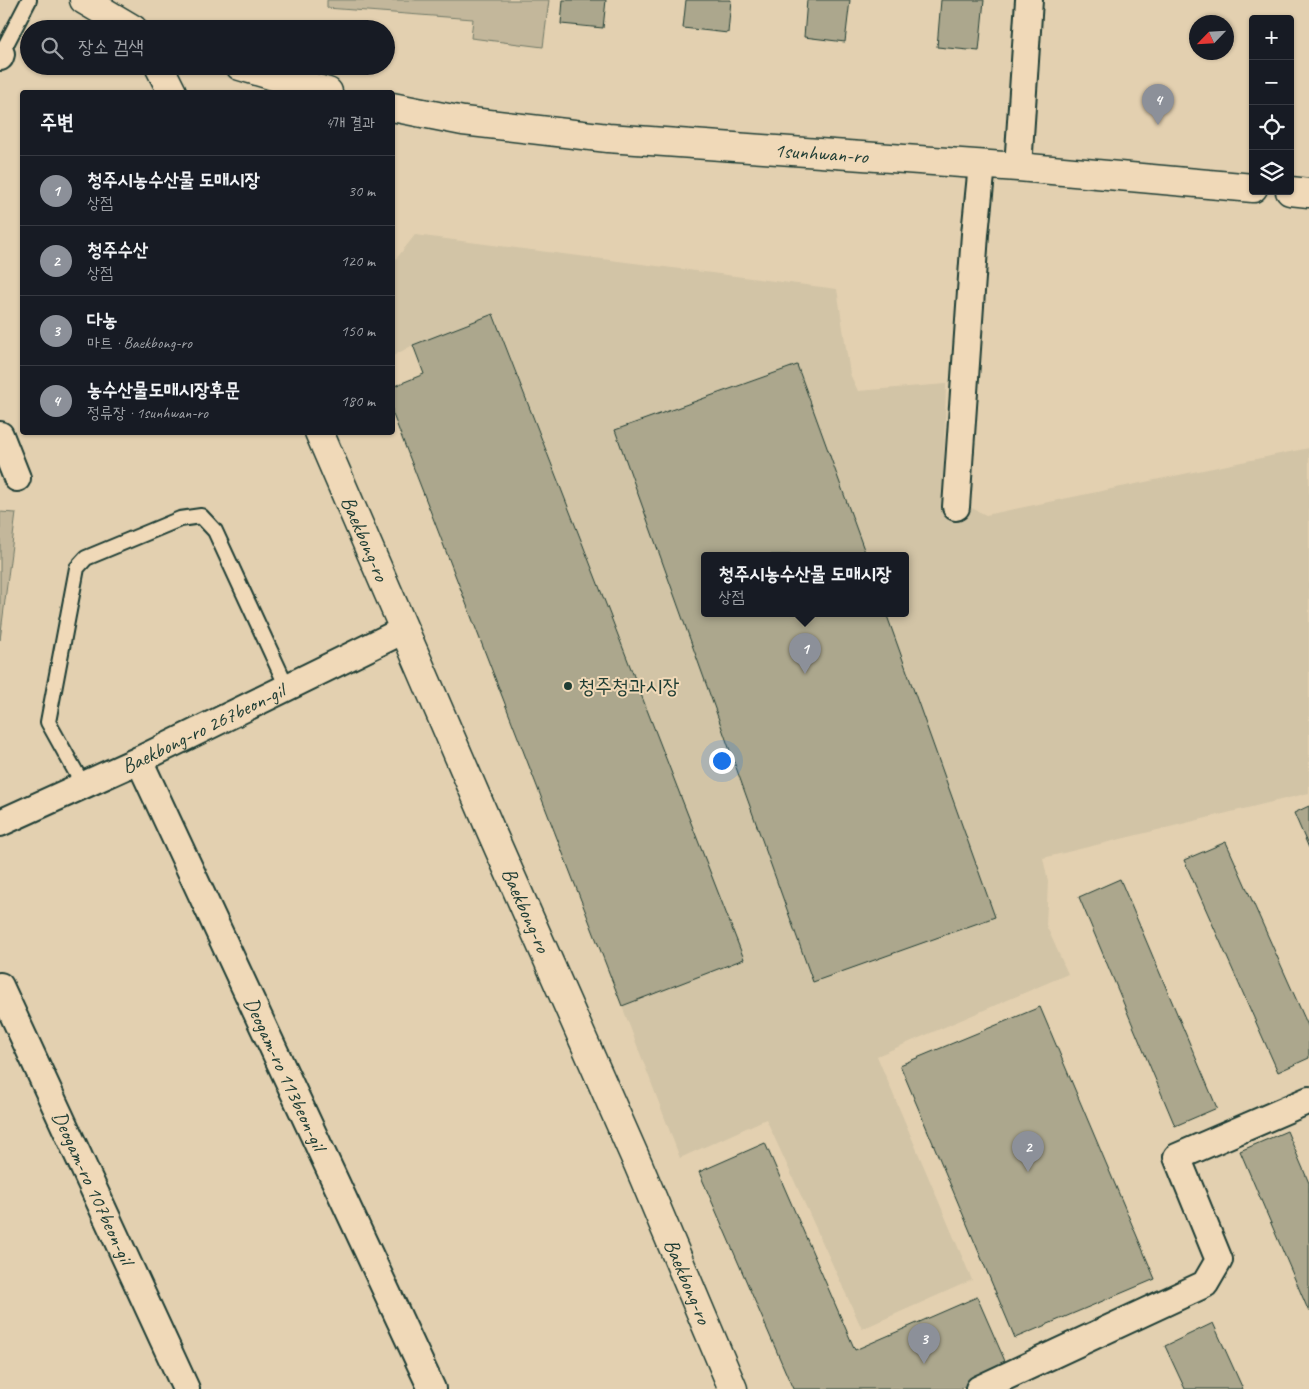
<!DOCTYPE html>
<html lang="ko">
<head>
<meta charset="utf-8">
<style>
	:root { --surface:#171b24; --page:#20242c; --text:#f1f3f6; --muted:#9ea1a6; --line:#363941; --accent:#8c9099 }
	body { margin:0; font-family:Caveat,"Poor Story",sans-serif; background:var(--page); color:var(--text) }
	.controls { position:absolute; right:15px; top:15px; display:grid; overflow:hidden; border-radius:5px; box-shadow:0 1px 4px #0004 }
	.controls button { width:45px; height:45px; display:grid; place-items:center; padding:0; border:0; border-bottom:1px solid var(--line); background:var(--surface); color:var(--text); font:25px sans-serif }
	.compass { position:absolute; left:1189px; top:15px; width:45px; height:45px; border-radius:50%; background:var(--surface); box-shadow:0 1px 4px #0004; rotate:245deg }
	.you { position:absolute; left:721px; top:760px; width:18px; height:18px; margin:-12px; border:4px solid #fff; border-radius:50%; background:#1a73e8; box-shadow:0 0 0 8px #1a73e833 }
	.badge { display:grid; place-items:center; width:32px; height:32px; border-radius:50%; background:var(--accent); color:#fff; font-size:16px; font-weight:700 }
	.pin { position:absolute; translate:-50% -41px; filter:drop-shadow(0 1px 2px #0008) }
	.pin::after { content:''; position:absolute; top:26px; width:18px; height:15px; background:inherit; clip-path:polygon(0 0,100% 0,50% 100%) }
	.popup { position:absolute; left:701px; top:552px; width:208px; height:65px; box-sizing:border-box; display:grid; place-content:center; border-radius:5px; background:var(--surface); filter:drop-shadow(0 1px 4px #0005); font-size:16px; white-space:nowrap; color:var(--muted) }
	.popup b { font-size:19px; color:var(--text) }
	.popup::after { content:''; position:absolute; left:50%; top:100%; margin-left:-10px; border:10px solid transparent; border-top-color:var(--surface) }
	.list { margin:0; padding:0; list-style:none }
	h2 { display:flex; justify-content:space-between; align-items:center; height:65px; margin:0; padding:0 20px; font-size:21px }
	h2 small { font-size:16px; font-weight:400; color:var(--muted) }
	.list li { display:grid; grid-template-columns:32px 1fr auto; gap:15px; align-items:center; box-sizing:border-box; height:70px; padding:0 20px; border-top:1px solid var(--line) }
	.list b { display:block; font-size:19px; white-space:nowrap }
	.list p { margin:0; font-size:16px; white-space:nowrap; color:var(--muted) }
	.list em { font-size:16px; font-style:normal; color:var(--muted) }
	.icon { flex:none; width:28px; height:28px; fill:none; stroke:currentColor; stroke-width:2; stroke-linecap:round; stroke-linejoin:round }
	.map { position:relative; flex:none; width:1309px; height:1389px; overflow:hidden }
	.search { position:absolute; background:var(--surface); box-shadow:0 1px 4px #0004; left:20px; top:20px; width:375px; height:55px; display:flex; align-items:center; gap:12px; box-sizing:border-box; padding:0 18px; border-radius:28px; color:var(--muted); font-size:19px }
	.panel { position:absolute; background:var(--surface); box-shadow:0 1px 4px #0004; left:20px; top:90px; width:375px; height:345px; border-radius:5px }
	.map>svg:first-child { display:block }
</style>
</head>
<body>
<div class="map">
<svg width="1309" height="1389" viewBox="0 0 1309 1389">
	<rect width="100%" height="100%" fill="#e3d0b0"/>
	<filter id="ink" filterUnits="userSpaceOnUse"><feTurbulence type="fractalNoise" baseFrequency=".02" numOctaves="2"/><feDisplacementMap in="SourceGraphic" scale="10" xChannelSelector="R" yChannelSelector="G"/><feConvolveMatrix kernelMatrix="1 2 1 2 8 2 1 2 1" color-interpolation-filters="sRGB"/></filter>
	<g filter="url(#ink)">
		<path fill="#d2c4a6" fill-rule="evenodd" d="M 415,235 L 837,289 L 850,374 L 858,391 L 946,384 L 943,494 L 986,515 L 1309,448 L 1309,793 L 1043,858 L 1048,882 L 1046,925 L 1068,974 L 877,1056 L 972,1280 L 862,1329 L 766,1119 L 680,1158 L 622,1006 L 743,959 L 494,314 L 413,345 L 393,356 L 392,264 ZM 797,365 L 866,555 L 905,555 L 905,613 L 886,613 L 995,917 L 813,982 L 616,430 Z"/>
		<g fill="#c3b79b" stroke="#717a68">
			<polygon points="327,0 549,0 543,47 471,38 473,19 327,8"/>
			<polygon points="0,512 16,513 0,640"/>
		</g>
		<g fill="#aca78d" stroke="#1f3d34">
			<polygon points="563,0 606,0 603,28 561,24"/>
			<polygon points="686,0 731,0 728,33 683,28"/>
			<polygon points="807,0 850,0 845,42 804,37"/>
			<polygon points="941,0 984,0 979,51 937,47"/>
			<polygon points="493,314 744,959 622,1006 392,412 392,387 424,374 413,345"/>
			<polygon points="797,365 866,555 705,555 705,613 886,613 995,917 813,982 615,430"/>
			<polygon points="1309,806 1309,848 1294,813"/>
			<polygon points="1226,842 1309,1028 1309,1058 1278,1072 1184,860"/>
			<polygon points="1120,879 1217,1108 1175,1126 1079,897"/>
			<polygon points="1040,1007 1155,1279 1015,1338 900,1065"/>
			<polygon points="1287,1131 1309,1183 1309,1312 1240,1151"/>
			<polygon points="765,1143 855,1350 977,1297 1008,1368 959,1389 793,1389 699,1172"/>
			<polygon points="1213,1323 1243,1389 1185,1389 1165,1346"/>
		</g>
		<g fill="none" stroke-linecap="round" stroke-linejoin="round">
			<defs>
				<g id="service">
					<polyline points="1,54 29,0"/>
					<polyline points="83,785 48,722 77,568 86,558 180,519 201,516 215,531 287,687"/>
				</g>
				<g id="minor">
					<polyline points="0,57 1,54"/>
					<polyline points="1018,167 1029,0"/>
					<polyline points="0,435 17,478"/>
					<polyline points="956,507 975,234 982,165"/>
					<path id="s1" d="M 139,760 L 432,1389"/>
					<path id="s2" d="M 0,823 L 139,760 L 404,630"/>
					<path id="s3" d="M 0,986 L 186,1389"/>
					<polyline points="979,1389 1205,1284 1219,1260 1177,1157 1309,1100"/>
				</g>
				<g id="tertiary">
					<polyline points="159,66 172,92"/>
					<polyline points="240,66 328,92"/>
					<path id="s4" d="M 392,107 L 463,121 L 608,138 L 1018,167 L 1253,188"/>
					<polyline points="1290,191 1309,193"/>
					<path id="s5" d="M 319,432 L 491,831 L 638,1164 L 733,1389"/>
				</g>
				<polyline id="secondary" points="84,0 133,29"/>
			</defs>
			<use href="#service" stroke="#1f3d34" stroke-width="18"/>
			<use href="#minor" stroke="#1f3d34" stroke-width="30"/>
			<use href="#tertiary" stroke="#1f3d34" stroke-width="31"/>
			<use href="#secondary" stroke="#1f3d34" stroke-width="31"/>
			<use href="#service" stroke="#f0d9b8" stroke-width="14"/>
			<use href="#minor" stroke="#f0d9b8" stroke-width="26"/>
			<use href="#tertiary" stroke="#f0d9b8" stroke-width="28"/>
			<use href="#secondary" stroke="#f0d9b8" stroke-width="28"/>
		</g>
	</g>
	<circle fill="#1f3d34" stroke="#f0d9b8" stroke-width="2" cx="568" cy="686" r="5"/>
	<g text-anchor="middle" stroke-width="4" stroke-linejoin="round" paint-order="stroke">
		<g font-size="21" fill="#1f3d34" stroke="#f0d9b8">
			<text dy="7" stroke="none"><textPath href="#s4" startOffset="432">1sunhwan-ro</textPath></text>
			<text dy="7" stroke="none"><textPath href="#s5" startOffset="116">Baekbong-ro</textPath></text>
			<text dy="7" stroke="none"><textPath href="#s2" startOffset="224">Baekbong-ro 267beon-gil</textPath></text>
			<text dy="7" stroke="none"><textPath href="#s5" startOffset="521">Baekbong-ro</textPath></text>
			<text dy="7" stroke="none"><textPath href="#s1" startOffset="346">Deogam-ro 113beon-gil</textPath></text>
			<text dy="7" stroke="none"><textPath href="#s3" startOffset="222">Deogam-ro 107beon-gil</textPath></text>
			<text dy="7" stroke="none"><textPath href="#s5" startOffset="926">Baekbong-ro</textPath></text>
		</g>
		<g font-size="21" fill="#1f3d34" stroke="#f0d9b8" text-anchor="start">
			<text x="578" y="693">청주청과시장</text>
		</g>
	</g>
</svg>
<div class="controls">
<button>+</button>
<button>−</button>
<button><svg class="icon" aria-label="locate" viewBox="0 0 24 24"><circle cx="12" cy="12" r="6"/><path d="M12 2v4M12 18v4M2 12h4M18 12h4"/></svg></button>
<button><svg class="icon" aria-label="layers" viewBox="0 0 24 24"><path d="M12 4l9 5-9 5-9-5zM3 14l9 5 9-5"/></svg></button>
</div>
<svg class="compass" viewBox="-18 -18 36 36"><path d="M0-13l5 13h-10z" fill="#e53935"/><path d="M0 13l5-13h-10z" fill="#9ea1a6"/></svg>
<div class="you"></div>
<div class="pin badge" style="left:805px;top:674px">1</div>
<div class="popup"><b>청주시농수산물 도매시장</b>상점</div>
<div class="pin badge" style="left:1028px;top:1172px">2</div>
<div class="pin badge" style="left:924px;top:1364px">3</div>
<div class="pin badge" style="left:1158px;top:125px">4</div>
<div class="search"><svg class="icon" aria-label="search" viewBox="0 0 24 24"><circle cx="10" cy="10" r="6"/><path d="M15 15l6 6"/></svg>장소 검색</div>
<section class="panel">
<h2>주변<small>4개 결과</small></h2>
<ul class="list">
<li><span class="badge">1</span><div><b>청주시농수산물 도매시장</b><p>상점</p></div><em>30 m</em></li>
<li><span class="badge">2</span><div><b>청주수산</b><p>상점</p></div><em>120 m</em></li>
<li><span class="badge">3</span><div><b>다농</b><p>마트 · Baekbong-ro</p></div><em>150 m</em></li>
<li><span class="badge">4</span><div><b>농수산물도매시장후문</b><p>정류장 · 1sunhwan-ro</p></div><em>180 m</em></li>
</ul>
</section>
</div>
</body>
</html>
